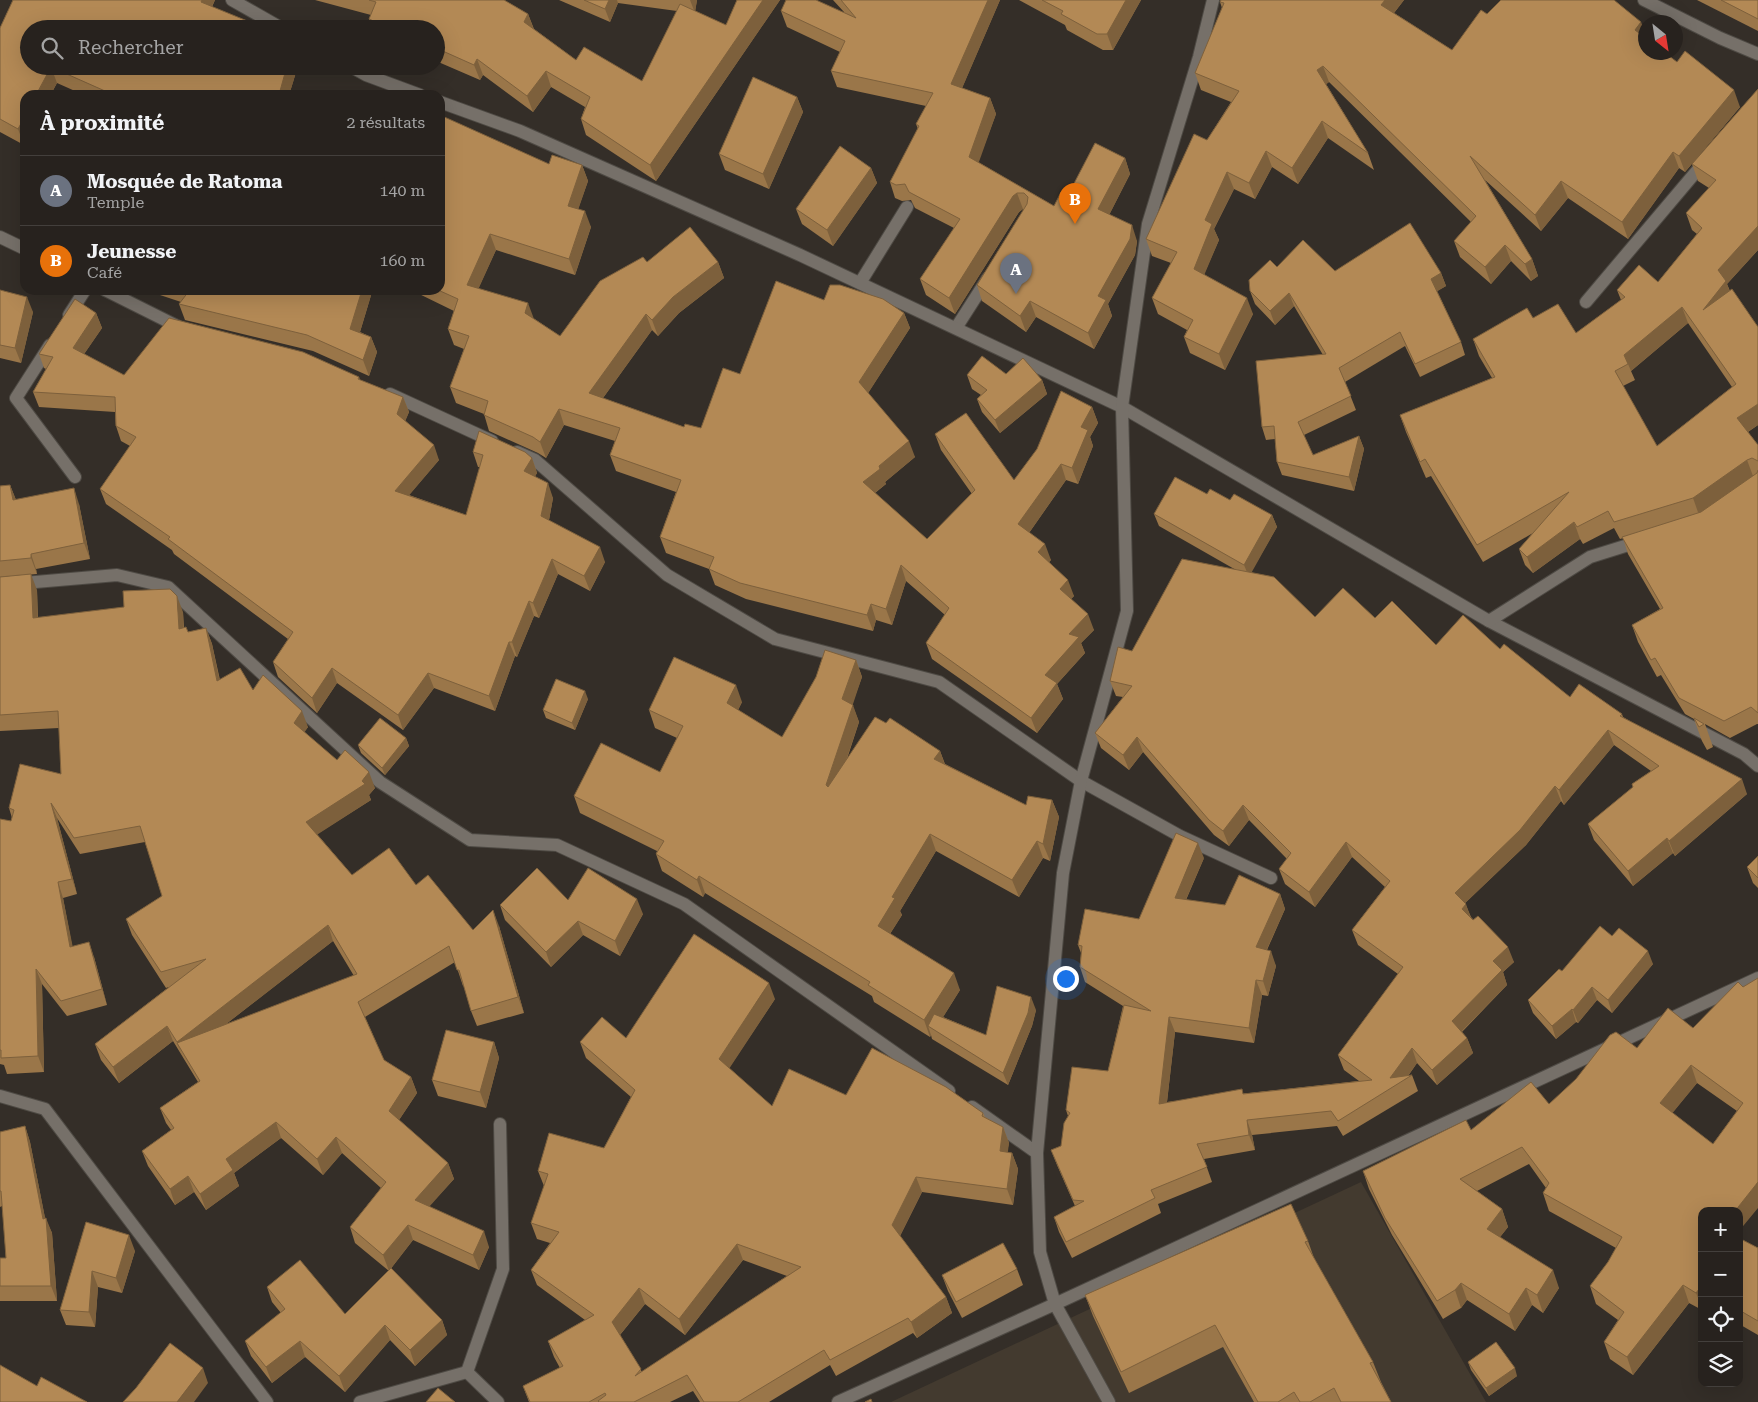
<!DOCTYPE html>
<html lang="fr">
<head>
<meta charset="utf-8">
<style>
	:root { --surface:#27221e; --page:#2f2a27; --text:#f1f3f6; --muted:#a4a4a4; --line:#433f3c; --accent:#0b8043 }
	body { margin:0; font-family:"Roboto Serif",serif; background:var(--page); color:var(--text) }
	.controls { position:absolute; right:15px; bottom:15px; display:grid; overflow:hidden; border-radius:10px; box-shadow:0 5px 20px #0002 }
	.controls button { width:45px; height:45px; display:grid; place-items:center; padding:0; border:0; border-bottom:1px solid var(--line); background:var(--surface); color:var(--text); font:25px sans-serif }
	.compass { position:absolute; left:1638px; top:15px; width:45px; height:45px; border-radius:50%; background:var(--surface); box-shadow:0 5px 20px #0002; rotate:150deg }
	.you { position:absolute; left:1065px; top:978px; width:18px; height:18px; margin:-12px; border:4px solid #fff; border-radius:50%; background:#1a73e8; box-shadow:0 0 0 8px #1a73e833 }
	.badge { display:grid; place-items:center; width:32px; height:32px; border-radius:50%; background:var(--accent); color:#fff; font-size:16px; font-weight:700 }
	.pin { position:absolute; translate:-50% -41px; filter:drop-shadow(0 1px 2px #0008) }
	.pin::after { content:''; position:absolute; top:26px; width:18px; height:15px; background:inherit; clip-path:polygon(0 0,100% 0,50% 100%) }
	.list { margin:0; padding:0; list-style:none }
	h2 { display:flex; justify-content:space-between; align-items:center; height:65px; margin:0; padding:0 20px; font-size:21px }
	h2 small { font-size:16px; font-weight:400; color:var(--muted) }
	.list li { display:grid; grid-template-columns:32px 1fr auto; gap:15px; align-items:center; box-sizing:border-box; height:70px; padding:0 20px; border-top:1px solid var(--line) }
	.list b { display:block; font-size:19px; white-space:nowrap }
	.list p { margin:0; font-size:16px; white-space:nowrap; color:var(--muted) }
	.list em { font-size:16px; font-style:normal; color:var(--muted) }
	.icon { flex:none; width:28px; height:28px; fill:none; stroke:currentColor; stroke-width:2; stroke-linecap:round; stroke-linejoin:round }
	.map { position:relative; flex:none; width:1758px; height:1402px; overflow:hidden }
	.search { position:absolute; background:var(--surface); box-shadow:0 5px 20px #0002; left:20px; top:20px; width:425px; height:55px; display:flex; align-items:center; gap:12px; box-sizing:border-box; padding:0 18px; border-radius:28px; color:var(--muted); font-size:19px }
	.panel { position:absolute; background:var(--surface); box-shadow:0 5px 20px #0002; left:20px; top:90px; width:425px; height:205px; border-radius:15px }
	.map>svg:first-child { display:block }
</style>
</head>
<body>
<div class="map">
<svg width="1758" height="1402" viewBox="0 0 1758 1402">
	<rect width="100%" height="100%" fill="#342e28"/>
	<polygon fill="#433a2f" points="1361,1182 1486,1402 891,1402"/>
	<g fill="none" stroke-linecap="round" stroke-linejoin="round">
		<defs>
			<g id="service">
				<polyline points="860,283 907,207"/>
				<polyline points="1586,302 1706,160"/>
				<polyline points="69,315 85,290"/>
				<polyline points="956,328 988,278"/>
				<polyline points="50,345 16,398 75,477"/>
				<polyline points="1081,781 1180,836 1271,878"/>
			</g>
			<g id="minor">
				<polyline points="232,0 283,29"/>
				<polyline points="1644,0 1720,38 1758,54"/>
				<polyline points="350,66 366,75 420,95"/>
				<polyline points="440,102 520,131 800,255 1122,407 1489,621 1744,754 1758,766"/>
				<polyline points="0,237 25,249"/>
				<polyline points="105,290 181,328"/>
				<polyline points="390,394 492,441"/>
				<polyline points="517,452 535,460 667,575 775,639 939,682 1081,781"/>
				<polyline points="0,585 117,575 168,587 380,782 470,840 557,845 684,904 949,1091"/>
				<polyline points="1489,621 1590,557 1641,541"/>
				<polyline points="0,1096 45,1109 267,1402"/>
				<polyline points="972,1107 1037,1153"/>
				<polyline points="360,1402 467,1372"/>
				<polyline points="498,1402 467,1372 503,1269 500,1124"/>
				<polyline points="838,1402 1055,1304 1758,978"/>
				<polyline points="1109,1402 1055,1304 1040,1252 1037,1153 1063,873 1081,781 1127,611 1122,407 1148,224 1199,57 1213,0"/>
			</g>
		</defs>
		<use href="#service" stroke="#4e4a44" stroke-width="14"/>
		<use href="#minor" stroke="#4e4a44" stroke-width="14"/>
		<use href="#service" stroke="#767069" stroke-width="12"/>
		<use href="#minor" stroke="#767069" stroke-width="12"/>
	</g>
	<g fill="#9a7649" fill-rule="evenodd">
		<polygon points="13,0 215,0 212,7 29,29 298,66 289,95 84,95 57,83 24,145 0,132 0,28"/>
		<polygon points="315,0 504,0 528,14 534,29 576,60 642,81 677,11 618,3 610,22 559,0 697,0 695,11 726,25 737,0 780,0 656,181 586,135 581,119 585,107 551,87 533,112 483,75 480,80 436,61 436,29 373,29 369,19 371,15"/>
		<polygon points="833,0 1000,0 962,88 990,98 996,114 978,162 1054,206 1068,195 1125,158 1130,174 1109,215 1137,241 1135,255 1108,304 1112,316 1094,349 1036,317 1026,332 982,301 977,285 1024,209 1023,209 1019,212 955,314 926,295 920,279 954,228 915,208 911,200 902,201 895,198 890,182 918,129 916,124 926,106 837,87 831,71 840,52 787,27 781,11 844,12"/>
		<polygon points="1019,0 1141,0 1113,50 1103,50 1067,30 1065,25"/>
		<polygon points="1221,0 1404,0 1394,13 1452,50 1487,14 1646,52 1677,62 1740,107 1685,172 1679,168 1628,239 1568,198 1541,231 1485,180 1532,259 1538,276 1531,281 1511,261 1491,284 1460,257 1454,241 1471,222 1329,82 1326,84 1368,153 1374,170 1328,138 1298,184 1272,167 1255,199 1234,189 1214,229 1219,240 1204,274 1253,314 1225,370 1190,353 1184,337 1187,330 1158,314 1152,298 1171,263 1152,256 1146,239 1207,140 1231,102 1201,90 1195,73 1222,8 1220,2"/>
		<polygon points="1697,0 1758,0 1758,31"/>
		<path d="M 1758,89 L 1758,250 L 1727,284 L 1730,291 L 1758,327 L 1758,425 L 1748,432 L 1758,445 L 1758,724 L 1757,724 L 1730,738 L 1705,724 L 1713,747 L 1707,750 L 1702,741 L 1694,719 L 1685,714 L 1661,675 L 1657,677 L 1638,642 L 1632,625 L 1660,609 L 1628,554 L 1623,538 L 1620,539 L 1614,528 L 1583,544 L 1580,539 L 1533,573 L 1525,565 L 1519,549 L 1533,533 L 1483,562 L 1431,476 L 1426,478 L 1406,432 L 1400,415 L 1492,378 L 1479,356 L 1473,339 L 1533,318 L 1576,333 L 1621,300 L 1617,290 L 1658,282 L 1697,234 L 1692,230 L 1686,213 L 1709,188 L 1698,181 L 1692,164 ZM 1688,323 L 1732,387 L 1657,446 L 1623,386 L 1635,380 L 1631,371 Z"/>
		<polygon points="797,97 803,112 769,189 725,170 719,154"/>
		<polygon points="549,164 582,165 588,181 578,209 591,227 575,275 496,250 478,289 533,318 560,336 647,262 718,262 724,278 679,313 658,336 652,330 603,398 684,427 701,428 740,374 824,300 904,313 910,328 868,393 915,457 885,482 886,484 875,493 927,539 972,494 941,450 935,434 1014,480 1092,407 1098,423 1090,437 1093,446 1078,484 1066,480 1029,533 1051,560 1049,562 1074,596 1071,599 1094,630 1081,643 1085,653 1057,684 1063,699 1037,733 932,659 926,643 945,615 906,581 892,625 876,620 873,631 746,599 715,585 709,569 666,553 660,537 676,492 616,471 610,455 615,441 564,425 546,458 538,453 489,431 484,414 456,403 450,387 464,349 454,345 448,329 454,311 411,290 440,290"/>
		<polygon points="871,168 877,183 833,246 802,224 796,209"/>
		<polygon points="1277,267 1335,271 1441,273 1446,286 1437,291 1461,342 1465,355 1420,377 1405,346 1345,382 1356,410 1304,435 1313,455 1359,436 1364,449 1354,491 1282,475 1277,462 1275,439 1266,440 1262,427 1323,355 1294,306 1275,325 1255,304 1250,291"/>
		<polygon points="0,290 33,312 21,363 0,358"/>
		<polygon points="145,290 371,290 372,292 360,332 371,337 377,352 369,376 313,351 185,320 179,304 181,302"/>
		<polygon points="96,313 102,328 84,354 124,375 359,377 360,380 403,397 409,412 405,421 439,460 409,495 466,515 480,467 478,467 473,452 532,458 537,473 535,476 553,498 549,520 605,562 590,591 558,574 539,618 534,616 517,657 515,656 495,711 434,688 403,730 337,683 317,713 278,677 273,662 288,639 174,554 172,550 106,504 100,489 130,446 121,441 116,426 115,412 39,407 33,392 46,369 44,368 39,354"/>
		<polygon points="1006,374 1042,380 1047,394 1000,433 982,412 977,399 981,395 972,389 967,375"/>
		<polygon points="10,485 16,500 79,504 90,559 36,569 37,574 0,577 0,486"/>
		<polygon points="1230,500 1272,515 1277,527 1251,572 1315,617 1375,618 1436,645 1500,649 1570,697 1622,714 1623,717 1747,794 1675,856 1673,853 1633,886 1594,840 1588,824 1633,787 1632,784 1651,771 1614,745 1564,805 1561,801 1526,845 1465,903 1471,917 1514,962 1503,972 1507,985 1462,1032 1467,1038 1473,1053 1437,1085 1417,1063 1408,1076 1412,1075 1418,1091 1343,1136 1337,1126 1252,1135 1255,1150 1204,1159 1212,1182 1158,1204 1161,1213 1072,1258 1059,1232 1054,1217 1075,1206 1057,1165 1051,1150 1061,1146 1068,1116 1066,1110 1108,1071 1123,1006 1085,982 1080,967 1081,953 1078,945 1139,919 1204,858 1186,900 1225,905 1280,894 1285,909 1267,950 1276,966 1268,996 1262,995 1254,1043 1175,1032 1167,1102 1359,1081 1344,1070 1338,1055 1398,974 1358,945 1352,930 1385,887 1352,857 1315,907 1285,884 1279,869 1287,859 1249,820 1229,846 1214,835 1143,752 1129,770 1101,748 1095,733 1123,697 1116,696 1110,681 1132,651 1236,570 1159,526 1154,514"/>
		<path d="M 0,577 L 37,590 L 38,618 L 183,612 L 184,628 L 188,632 L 206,628 L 212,644 L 220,680 L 253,690 L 308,727 L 304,732 L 337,760 L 375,788 L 369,795 L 371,800 L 317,834 L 352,875 L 416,885 L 473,930 L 499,926 L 524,1013 L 477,1026 L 471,1011 L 464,986 L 463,986 L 455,962 L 365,1017 L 384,1060 L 411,1077 L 417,1093 L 399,1120 L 448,1163 L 454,1179 L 429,1206 L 489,1247 L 479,1270 L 413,1240 L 389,1271 L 355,1243 L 350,1227 L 381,1188 L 342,1153 L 323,1175 L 281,1138 L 234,1173 L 239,1186 L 206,1210 L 194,1192 L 175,1205 L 148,1166 L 142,1151 L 171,1130 L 166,1123 L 160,1108 L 198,1082 L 173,1041 L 119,1083 L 101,1060 L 95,1044 L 169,987 L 166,988 L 132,935 L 126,919 L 162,896 L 145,842 L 80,854 L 57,818 L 77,894 L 63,898 L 72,946 L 94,957 L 107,1005 L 67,1016 L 42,984 L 44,1072 L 7,1074 L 4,1065 L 0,1064 L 0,819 L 11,821 L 12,818 L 9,808 L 61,774 L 59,728 L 0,731 ZM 333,941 L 354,976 L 226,1024 Z"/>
		<polygon points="856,660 862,677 852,704 859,722 847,759 940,751 945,764 1026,805 1052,800 1059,817 1050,861 1043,858 1019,897 936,851 900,911 902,915 890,934 960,990 943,1017 986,1035 1036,1010 1032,1026 1008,1085 932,1039 931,1035 930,1037 874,1002 872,996 705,893 703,897 662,871 656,854 657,851 580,813 574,796 660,772 677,738 655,728 649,710 742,702 738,710 782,737"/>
		<polygon points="588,699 575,730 546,718 543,710"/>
		<polygon points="406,738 409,746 385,775 361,753 358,745"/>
		<polygon points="1758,856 1758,888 1753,883 1747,867"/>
		<polygon points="500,905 643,914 620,956 583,935 551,967 505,920"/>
		<polygon points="1612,936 1653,964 1612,1013 1597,1000 1578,1023 1576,1022 1556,1039 1533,1013 1528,1000 1562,971"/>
		<path d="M 1738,982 L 1758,1208 L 1702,1211 L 1702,1310 L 1689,1303 L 1633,1375 L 1610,1359 L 1604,1342 L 1618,1320 L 1596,1304 L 1590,1286 L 1608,1262 L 1616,1248 L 1549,1211 L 1543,1193 L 1546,1188 L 1529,1164 L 1477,1191 L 1502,1209 L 1508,1227 L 1500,1237 L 1559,1288 L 1543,1313 L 1532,1305 L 1515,1331 L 1467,1300 L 1461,1308 L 1443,1319 L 1392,1235 L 1369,1189 L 1363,1171 L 1471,1130 L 1549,1104 L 1637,1048 L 1693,1028 ZM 1697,1083 L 1737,1111 L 1713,1144 L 1672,1113 Z"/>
		<path d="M 775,999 L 729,1068 L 772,1106 L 846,1095 L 983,1113 L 985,1117 L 1003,1127 L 1009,1143 L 1007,1152 L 1012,1153 L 1018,1169 L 1013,1205 L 922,1192 L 900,1236 L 946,1297 L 952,1313 L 917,1338 L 913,1333 L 836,1376 L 830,1365 L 769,1402 L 700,1402 L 693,1391 L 670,1402 L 529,1402 L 523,1386 L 560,1368 L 554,1357 L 548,1341 L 585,1320 L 537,1285 L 531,1270 L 550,1243 L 537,1239 L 531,1223 L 544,1186 L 538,1171 L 604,1148 L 631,1097 L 586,1058 L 580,1042 L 626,1038 ZM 743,1260 L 787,1276 L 642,1372 L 620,1335 L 645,1304 L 685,1335 Z"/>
		<polygon points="494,1042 499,1058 486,1108 438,1096 432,1080"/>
		<polygon points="25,1126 30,1142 45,1218 52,1233 57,1301 0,1301 0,1258 6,1258 2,1206 0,1207 0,1132"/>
		<polygon points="86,1222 135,1251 122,1293 98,1287 95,1327 66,1325 60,1310"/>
		<polygon points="1739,1238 1758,1248 1758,1335 1739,1324"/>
		<polygon points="1308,1241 1314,1258 1373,1362 1381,1382 1391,1402 1254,1402 1223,1347 1129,1393 1093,1316 1085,1295"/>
		<polygon points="1017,1269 1023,1285 962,1318 948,1291 942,1275"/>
		<polygon points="267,1287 345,1314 442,1320 447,1335 415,1366 390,1340 345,1392 305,1357 272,1383 251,1356 245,1341 281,1313 272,1302"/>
		<polygon points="1468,1362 1517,1376 1489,1396 1471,1370"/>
	</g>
	<g fill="#7d603c">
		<polygon points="202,0 215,0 206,18 201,2"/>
		<polygon points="609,0 617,0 618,3 610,22 605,9"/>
		<polygon points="690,0 697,0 695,13"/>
		<polygon points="763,0 780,0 656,181 650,165"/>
		<polygon points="988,0 1000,0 957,100 951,84"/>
		<polygon points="1126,0 1141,0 1113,50 1107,34"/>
		<polygon points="1385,0 1404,0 1387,22 1381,5"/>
		<polygon points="528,14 534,30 524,22"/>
		<polygon points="1641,22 1646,34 1646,41 1635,30"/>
		<polygon points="477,59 483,75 480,80 474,65"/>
		<polygon points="287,66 298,66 289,95 282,95 280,91"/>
		<polygon points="1323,66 1329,82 1323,87 1317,70"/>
		<polygon points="51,67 57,83 50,95 36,95"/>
		<polygon points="546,71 551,87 533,112 527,96"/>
		<polygon points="1734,90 1740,107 1685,172 1679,156"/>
		<polygon points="797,97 803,112 769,189 763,174"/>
		<polygon points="990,98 996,114 975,173 969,157"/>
		<polygon points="25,116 25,142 24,145 18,129"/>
		<polygon points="1322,121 1328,138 1298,184 1292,168"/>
		<polygon points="1266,151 1272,167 1255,199 1249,183"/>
		<polygon points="1673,152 1679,168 1628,239 1622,222"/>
		<polygon points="1125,158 1130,174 1104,225 1098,209"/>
		<polygon points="582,165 588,181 574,222 568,206"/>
		<polygon points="871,168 877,183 833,246 827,230"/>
		<polygon points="1227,172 1234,189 1214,229 1219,240 1200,285 1194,269 1205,220"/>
		<polygon points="1561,181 1568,198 1541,231 1535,215"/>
		<polygon points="1017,193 1023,209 1019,212 955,314 949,298 1013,196"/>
		<polygon points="585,211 591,227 575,275 569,259"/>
		<polygon points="1132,225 1137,241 1135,255 1108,304 1112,316 1094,349 1088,333 1098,296"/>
		<polygon points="1758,226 1758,250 1727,284 1732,298 1703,310 1718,270"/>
		<polygon points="490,234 496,250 473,301 467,285"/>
		<polygon points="1505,245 1511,261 1491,284 1485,267"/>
		<polygon points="1532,259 1538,276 1531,281 1525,264"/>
		<polygon points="718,262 724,278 679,313 658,336 652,320 673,297"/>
		<polygon points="1441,273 1446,286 1436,292 1431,279"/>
		<polygon points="362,290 371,290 372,292 356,345 350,329"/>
		<polygon points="1289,293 1294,306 1275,325 1270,311"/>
		<polygon points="27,297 33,312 21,363 15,348"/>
		<polygon points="1247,298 1253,314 1225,370 1219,354"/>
		<polygon points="1030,301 1036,317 1026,332 1020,316"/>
		<polygon points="528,303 534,319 525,313"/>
		<polygon points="1682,307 1688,323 1631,371 1628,364 1624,355"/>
		<polygon points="96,313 102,328 78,363 73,348"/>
		<polygon points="904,313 910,328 865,398 859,382"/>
		<polygon points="646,314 652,330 595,409 589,393"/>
		<polygon points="371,337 377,352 369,376 363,360"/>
		<polygon points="1042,380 1047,394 1000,433 995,420"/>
		<polygon points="403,397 409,412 402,429 397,414"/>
		<polygon points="1758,404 1758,425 1743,435 1737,418"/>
		<polygon points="1092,407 1098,423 1090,437 1093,446 1078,484 1072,468 1081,427"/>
		<polygon points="559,409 564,425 546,458 540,442"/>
		<polygon points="1359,436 1364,449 1354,491 1349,477"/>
		<polygon points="909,441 915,457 885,482 886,484 868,498 863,482 879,466"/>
		<polygon points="434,445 439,460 400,506 395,491"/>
		<polygon points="532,458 537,473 530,486 524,471"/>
		<polygon points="1747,460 1753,476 1699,515 1693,498"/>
		<polygon points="1061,464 1066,480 1024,540 1018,524"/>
		<polygon points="548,483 553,498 547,531 541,516"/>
		<polygon points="10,485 16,500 13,500"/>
		<polygon points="74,488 79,504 90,559 84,543"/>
		<polygon points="1272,515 1277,527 1249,577 1244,565"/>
		<polygon points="1574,522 1580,539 1533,573 1527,557"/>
		<polygon points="1045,544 1051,560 1044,568 1038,552"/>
		<polygon points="600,547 605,562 590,591 584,576"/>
		<polygon points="31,554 36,569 37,574 31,558"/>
		<polygon points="552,559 558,574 539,618 533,603"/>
		<polygon points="901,565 906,581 892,625 886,609"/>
		<polygon points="31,574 37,590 38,634 33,618"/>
		<polygon points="1068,580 1074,596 1065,605 1060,589"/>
		<polygon points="177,596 183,612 184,645 179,629"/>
		<polygon points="529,601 534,616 517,657 512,642"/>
		<polygon points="871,604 876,620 873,631 867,615"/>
		<polygon points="1088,614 1094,630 1081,643 1085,653 1057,684 1063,699 1037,733 1031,718 1045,675 1069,634"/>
		<polygon points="206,628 212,644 223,697 217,681"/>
		<polygon points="509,642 515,656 495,711 489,696"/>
		<polygon points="856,660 862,677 849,716 842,699"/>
		<polygon points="332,668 337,683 317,713 312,698"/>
		<polygon points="428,673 434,688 403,730 398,715"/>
		<polygon points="736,685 742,702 733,720 727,703"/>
		<polygon points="585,691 588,699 575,730 572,723"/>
		<polygon points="853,705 859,722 832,802 826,785"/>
		<polygon points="302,711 308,727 300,739 294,723"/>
		<polygon points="1608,730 1614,745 1564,805 1559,790"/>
		<polygon points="1137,737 1143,752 1129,770 1123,755"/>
		<polygon points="406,738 409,746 385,775 382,768"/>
		<polygon points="940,751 946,768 934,759"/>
		<polygon points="369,772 375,788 369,795 371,800 312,838 306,822 362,781"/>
		<polygon points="1742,779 1747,794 1675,856 1669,841"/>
		<polygon points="1555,786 1561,801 1526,845 1460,908 1455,893"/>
		<polygon points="1052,800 1059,817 1050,861 1043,844"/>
		<polygon points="51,803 57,818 77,894 72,879"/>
		<polygon points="1243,805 1249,820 1229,846 1223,831"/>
		<polygon points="930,834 936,851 900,911 902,915 884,943 878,926 892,897"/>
		<polygon points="1667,838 1673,853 1633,886 1628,871"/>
		<polygon points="1037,841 1043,858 1019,897 1012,880"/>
		<polygon points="1346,842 1352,857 1315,907 1309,892"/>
		<polygon points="1198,843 1204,858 1180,913 1175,898"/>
		<polygon points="699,876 705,893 703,897 697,880"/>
		<polygon points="58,882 63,898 76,963 70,947"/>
		<polygon points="1280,894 1285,909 1261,962 1256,947"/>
		<polygon points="637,899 643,914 620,956 615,941"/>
		<polygon points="1466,904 1471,919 1462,909"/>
		<polygon points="493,910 499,926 524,1013 518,997"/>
		<polygon points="578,921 583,935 551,967 546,952"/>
		<polygon points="328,925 333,941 185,1056 177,1043 183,1058 177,1042"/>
		<polygon points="89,942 94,957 107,1005 102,989"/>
		<polygon points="1508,947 1514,962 1503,972 1507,985 1457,1036 1452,1021 1493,961"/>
		<polygon points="1271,951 1276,966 1268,996 1263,981"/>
		<polygon points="1648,951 1653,964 1612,1013 1608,1000"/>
		<polygon points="36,969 42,984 44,1072 38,1056"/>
		<polygon points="954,973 960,990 935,1030 928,1026 931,1035 930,1037 924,1020"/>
		<polygon points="1256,980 1262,995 1254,1043 1249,1028"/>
		<polygon points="769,983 775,999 725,1075 719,1059"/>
		<polygon points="1592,987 1597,1000 1578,1023 1573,1010"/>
		<polygon points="1031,997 1036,1010 1032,1026 1008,1085 1003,1073"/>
		<polygon points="1572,1009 1576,1022 1556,1039 1552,1026"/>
		<polygon points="1169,1017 1175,1032 1165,1119 1159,1104"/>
		<polygon points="167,1026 173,1041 119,1083 113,1067"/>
		<polygon points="1467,1038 1473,1053 1437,1085 1432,1070"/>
		<polygon points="494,1042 499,1058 486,1108 480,1092"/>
		<polygon points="1412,1048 1417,1063 1405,1080 1390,1078"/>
		<polygon points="1691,1065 1697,1083 1666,1121 1660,1103"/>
		<polygon points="411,1077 417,1093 395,1126 389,1111"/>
		<polygon points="1247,1120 1252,1135 1255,1150 1249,1135"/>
		<polygon points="276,1122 281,1138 234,1173 239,1186 206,1210 200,1194 226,1159"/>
		<polygon points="25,1126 30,1142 46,1223 46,1218 52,1233 57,1301 51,1286 43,1219"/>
		<polygon points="1003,1127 1009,1143 1006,1167 1000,1151"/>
		<polygon points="336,1137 342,1153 323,1175 317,1159"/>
		<polygon points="1012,1153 1018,1169 1013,1205 1007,1189"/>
		<polygon points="448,1163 454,1179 421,1216 415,1200"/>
		<polygon points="188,1176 194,1192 175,1205 170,1189"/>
		<polygon points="916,1177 922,1192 898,1240 892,1225"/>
		<polygon points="1758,1182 1758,1208 1739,1231 1739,1211 1735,1211"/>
		<polygon points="1502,1209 1508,1227 1493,1246 1487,1229"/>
		<polygon points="408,1225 413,1240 389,1271 383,1255"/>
		<polygon points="484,1231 489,1247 479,1270 473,1255"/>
		<polygon points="129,1235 135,1251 122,1293 116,1278"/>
		<polygon points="737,1244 743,1260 685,1335 679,1319"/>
		<polygon points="1553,1270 1559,1288 1543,1313 1537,1295"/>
		<polygon points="92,1271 98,1287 95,1327 89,1312"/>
		<polygon points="1461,1283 1467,1300 1461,1308 1455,1290"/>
		<polygon points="1683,1285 1689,1303 1633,1375 1627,1357"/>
		<polygon points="639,1288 645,1304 618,1337 612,1322"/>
		<polygon points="1526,1288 1532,1305 1515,1331 1509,1314"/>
		<polygon points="1699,1289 1702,1296 1702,1307 1696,1293"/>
		<polygon points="946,1297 952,1313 917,1338 911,1322"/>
		<polygon points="442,1320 447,1335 415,1366 410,1350"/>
		<polygon points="385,1325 390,1340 345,1392 339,1376"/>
		<polygon points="300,1341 305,1357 272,1383 266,1367"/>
		<polygon points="203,1368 208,1383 194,1402 177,1402"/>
		<polygon points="1515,1368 1517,1376 1489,1396 1486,1388"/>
	</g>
	<g fill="#b38955" stroke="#7d603c" fill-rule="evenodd">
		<polygon points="13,0 202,0 201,2 262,27 261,29 29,29 29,66 287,66 280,91 288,95 114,95 51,67 36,95 25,95 25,116 18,129 0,119 0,28"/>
		<polygon points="369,0 504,0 528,14 524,22 576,60 584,47 642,81 680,4 726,25 737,0 763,0 650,165 581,119 590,97 546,71 527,96 477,59 474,65 436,48 436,29 392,29 369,19 376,2"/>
		<polygon points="584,0 609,0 605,9"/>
		<polygon points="786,0 816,0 856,18 841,0 988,0 951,84 990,98 969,157 1054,206 1061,192 1068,195 1095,143 1125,158 1098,209 1132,225 1130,239 1098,296 1106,300 1088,333 1030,301 1020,316 977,285 1027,204 1028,197 1024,193 1017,193 1013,196 949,298 920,279 960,219 909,192 905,184 896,185 890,182 919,126 916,124 933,93 831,71 845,41 781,11"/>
		<polygon points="1042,0 1126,0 1107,34 1097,34 1061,14 1063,11"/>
		<polygon points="1221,0 1385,0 1381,5 1452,50 1481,10 1487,14 1501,0 1614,0 1641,22 1635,30 1646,38 1646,52 1664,52 1677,62 1685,51 1734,90 1679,156 1673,152 1622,222 1561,181 1535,215 1470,156 1532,259 1525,264 1505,245 1485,267 1454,241 1476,216 1323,66 1317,70 1368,153 1322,121 1292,168 1266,151 1249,183 1227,172 1205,220 1212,224 1194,269 1247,298 1219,354 1184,337 1193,320 1152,298 1177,252 1146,239 1194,134 1207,140 1239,91 1195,73 1224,3 1220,2"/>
		<polygon points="1721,0 1758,0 1758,19"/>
		<polygon points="753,77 797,97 763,174 719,154"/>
		<path d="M 1758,89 L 1758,226 L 1718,270 L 1726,281 L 1703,310 L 1732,289 L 1758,327 L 1758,404 L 1737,418 L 1758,445 L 1758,461 L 1752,458 L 1747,460 L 1693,498 L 1614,522 L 1608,511 L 1577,527 L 1574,522 L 1527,557 L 1519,549 L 1569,492 L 1477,545 L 1425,459 L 1420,462 L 1400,415 L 1495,377 L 1473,339 L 1527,308 L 1533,318 L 1558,304 L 1576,333 L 1625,297 L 1617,290 L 1639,265 L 1658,282 L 1702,228 L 1686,213 L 1716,180 L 1692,164 ZM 1682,307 L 1736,384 L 1657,446 L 1615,371 L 1628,364 L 1624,355 Z"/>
		<polygon points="440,115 549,164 552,155 582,165 568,206 585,211 569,259 490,234 467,285 528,303 525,313 560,336 600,281 643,257 647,262 690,227 718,262 673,297 652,320 646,314 589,393 684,427 685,424 701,428 723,368 740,374 776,281 824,300 830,285 840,285 883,299 904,313 859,382 909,441 879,466 880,469 863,482 927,539 975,490 935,434 966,413 1014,480 1037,449 1061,391 1092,407 1081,427 1088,430 1072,468 1061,464 1018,524 1045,544 1038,552 1068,580 1060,589 1088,614 1069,634 1079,637 1045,675 1057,683 1031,718 926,643 949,608 901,565 886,609 871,604 867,615 740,583 709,569 714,557 660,537 681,480 610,455 620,428 559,409 540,442 533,437 484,415 488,401 450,387 469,336 448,329 458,299 438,290 440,290"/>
		<polygon points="840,146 871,168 827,230 796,209"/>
		<polygon points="1410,223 1441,273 1431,279 1461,342 1415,364 1400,332 1339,368 1351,396 1298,422 1313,455 1359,436 1349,477 1277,462 1274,426 1262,427 1256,361 1326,354 1289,293 1270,311 1250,291 1249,280 1270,260 1277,267 1303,240 1335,271"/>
		<polygon points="0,290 27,297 15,348 0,345"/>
		<polygon points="187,290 362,290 350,329 371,337 363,360 307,335 179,304 189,291"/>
		<polygon points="75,299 96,313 73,348 124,375 169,318 303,352 359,377 358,379 403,397 397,414 434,445 395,491 466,515 483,455 473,452 479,431 525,452 532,458 524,471 548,483 541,516 600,547 584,576 552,559 533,603 529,601 512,642 509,642 489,696 428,673 398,715 332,668 312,698 273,662 293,632 168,539 170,537 100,489 136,437 116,426 115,397 33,392 53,357 39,354"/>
		<polygon points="982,356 1006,374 1023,358 1042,380 995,420 977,399 987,390 967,375"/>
		<polygon points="1758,470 1758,713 1751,707 1724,721 1679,698 1655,658 1651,660 1632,625 1663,608 1622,537 1701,512 1757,473"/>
		<polygon points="1175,477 1207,494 1210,489 1230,500 1234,494 1272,515 1244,565 1154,514"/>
		<polygon points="10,485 13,500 74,488 84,543 31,554 31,558 0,561 0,486"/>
		<polygon points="1182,559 1274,577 1315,617 1343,588 1375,618 1392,601 1436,645 1463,615 1500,649 1504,644 1570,697 1579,684 1622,714 1620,716 1742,779 1669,841 1667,838 1628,871 1588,824 1633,787 1632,784 1659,766 1608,730 1559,790 1555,786 1520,830 1455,893 1466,904 1462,909 1473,920 1478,916 1508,947 1493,961 1502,970 1452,1021 1467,1038 1432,1070 1412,1048 1390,1078 1412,1075 1338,1121 1331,1111 1247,1120 1249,1135 1197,1144 1207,1167 1151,1190 1155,1198 1066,1242 1054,1217 1084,1201 1073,1200 1051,1150 1061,1146 1064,1123 1070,1113 1066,1110 1072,1067 1108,1071 1124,1005 1151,1011 1080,967 1082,946 1078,945 1085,909 1139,919 1176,833 1198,843 1175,898 1225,905 1239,875 1280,894 1256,947 1271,951 1263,981 1256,980 1249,1028 1169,1017 1159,1104 1242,1089 1243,1094 1372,1080 1338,1055 1403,967 1352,930 1390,881 1346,842 1309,892 1279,869 1291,853 1243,805 1223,831 1209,820 1137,737 1123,755 1095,733 1132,686 1110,681 1118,647 1132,651"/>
		<polygon points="31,574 33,618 124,607 123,591 170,589 177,596 179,629 186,627 188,632 206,628 217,681 240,668 253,690 263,675 302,711 294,723 337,760 345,750 369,772 362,781 365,784 306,822 352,875 389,848 416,885 428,875 473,930 493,910 518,997 471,1011 459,970 457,970 449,946 358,1002 384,1060 411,1077 389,1111 448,1163 415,1200 484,1231 473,1255 408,1225 383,1255 350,1227 386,1182 336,1137 317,1159 276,1122 226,1159 233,1170 200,1194 188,1176 170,1189 142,1151 174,1128 160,1108 200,1081 177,1043 357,974 328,925 177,1042 167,1026 113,1067 95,1044 206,959 161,972 126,919 162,896 140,826 74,838 51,803 72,879 58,882 70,947 89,942 102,989 61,1001 36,969 38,1056 1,1058 1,1050 0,1050 0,819 11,821 14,810 9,808 20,764 61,774 58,711 0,715 0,577"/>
		<polygon points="825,650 856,660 842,699 853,705 826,785 828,787 875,717 886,723 890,718 940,751 934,759 1026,805 1028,796 1052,800 1043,844 1037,841 1012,880 930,834 892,897 895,898 878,926 954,973 924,1020 868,985 870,982 699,876 697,880 656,854 664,841 574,796 601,743 660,772 683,726 649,710 674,657 736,685 727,703 782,737 816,677"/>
		<polygon points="556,679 585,691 572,723 543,710"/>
		<polygon points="380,718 406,738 382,768 358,745"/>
		<polygon points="1694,718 1704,724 1699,727"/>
		<polygon points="1758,856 1758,878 1747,867"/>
		<polygon points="537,868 568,900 588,868 637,899 615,941 578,921 546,952 500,905"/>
		<polygon points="1600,926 1612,936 1619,928 1648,951 1608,1000 1592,987 1573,1010 1572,1009 1552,1026 1528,1000 1559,969 1562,971"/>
		<path d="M 694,934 L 769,983 L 719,1059 L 772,1106 L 789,1069 L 846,1095 L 872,1048 L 946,1087 L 983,1113 L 982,1116 L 1003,1127 L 1000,1151 L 1012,1153 L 1007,1189 L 916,1177 L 892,1225 L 946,1297 L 911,1322 L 908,1318 L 830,1360 L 824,1350 L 738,1402 L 704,1402 L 687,1375 L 634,1402 L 599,1402 L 598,1401 L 606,1395 L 605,1393 L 589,1402 L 530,1402 L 523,1386 L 563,1366 L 548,1341 L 594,1315 L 531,1270 L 559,1232 L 531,1223 L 548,1174 L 538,1171 L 549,1133 L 604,1148 L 635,1090 L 580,1042 L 602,1017 L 626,1038 ZM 737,1244 L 801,1267 L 635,1376 L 641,1369 L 612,1322 L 639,1288 L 679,1319 Z"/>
		<path d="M 1758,978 L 1758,1182 L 1735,1211 L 1702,1211 L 1702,1289 L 1699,1289 L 1696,1293 L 1683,1285 L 1627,1357 L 1604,1342 L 1624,1312 L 1590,1286 L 1608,1262 L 1622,1237 L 1543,1193 L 1549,1183 L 1522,1147 L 1460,1179 L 1502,1209 L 1487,1229 L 1553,1270 L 1537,1295 L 1526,1288 L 1509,1314 L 1461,1283 L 1455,1290 L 1437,1301 L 1385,1218 L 1363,1171 L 1466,1120 L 1471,1130 L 1531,1082 L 1549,1104 L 1576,1079 L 1610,1035 L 1616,1032 L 1637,1048 L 1668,1008 L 1693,1028 L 1738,982 L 1743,987 ZM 1691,1065 L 1743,1103 L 1713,1144 L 1660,1103 Z"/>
		<polygon points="997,986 1031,997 1028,1013 1003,1073 928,1026 934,1014 986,1035"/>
		<polygon points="446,1030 494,1042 480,1092 432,1080"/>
		<polygon points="25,1126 43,1219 46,1218 51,1286 0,1286 0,1258 6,1258 1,1191 0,1191 0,1132"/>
		<polygon points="1291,1204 1308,1241 1305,1242 1373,1362 1370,1363 1391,1402 1341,1402 1334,1388 1310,1402 1300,1402 1294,1392 1278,1402 1258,1402 1215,1325 1121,1372 1085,1295"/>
		<polygon points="86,1222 129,1235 116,1278 92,1271 89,1312 60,1310"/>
		<polygon points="1739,1238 1758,1248 1758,1321 1739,1310"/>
		<polygon points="1003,1243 1017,1269 956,1302 942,1275"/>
		<polygon points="300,1260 345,1314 391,1268 442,1320 410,1350 385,1325 339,1376 300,1341 266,1367 245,1341 285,1309 267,1287"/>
		<polygon points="1496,1342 1515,1368 1486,1388 1468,1362"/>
		<polygon points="170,1343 203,1368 177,1402 123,1402 136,1388"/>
		<polygon points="0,1365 37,1386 41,1377 87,1402 0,1402"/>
		<polygon points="438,1388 455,1402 426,1402"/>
		<polygon points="871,1399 872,1402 865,1402"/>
	</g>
</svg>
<div class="controls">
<button>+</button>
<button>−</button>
<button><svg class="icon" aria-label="locate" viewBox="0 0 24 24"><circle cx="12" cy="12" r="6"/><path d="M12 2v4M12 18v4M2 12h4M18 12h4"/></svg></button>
<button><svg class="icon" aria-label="layers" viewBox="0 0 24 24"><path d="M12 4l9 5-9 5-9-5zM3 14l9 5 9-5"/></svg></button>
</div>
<svg class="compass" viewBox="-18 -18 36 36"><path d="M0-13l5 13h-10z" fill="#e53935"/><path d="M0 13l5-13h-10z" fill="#a4a4a4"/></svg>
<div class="you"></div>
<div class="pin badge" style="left:1016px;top:294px;background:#6b7280">A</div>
<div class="pin badge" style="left:1075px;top:224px;background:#e8710a">B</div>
<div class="search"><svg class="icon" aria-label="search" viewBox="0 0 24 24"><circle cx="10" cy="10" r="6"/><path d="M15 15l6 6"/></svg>Rechercher</div>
<section class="panel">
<h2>À proximité<small>2 résultats</small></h2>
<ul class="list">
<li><span class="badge" style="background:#6b7280">A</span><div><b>Mosquée de Ratoma</b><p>Temple</p></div><em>140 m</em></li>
<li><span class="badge" style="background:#e8710a">B</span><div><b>Jeunesse</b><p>Café</p></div><em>160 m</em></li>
</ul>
</section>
</div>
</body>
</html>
